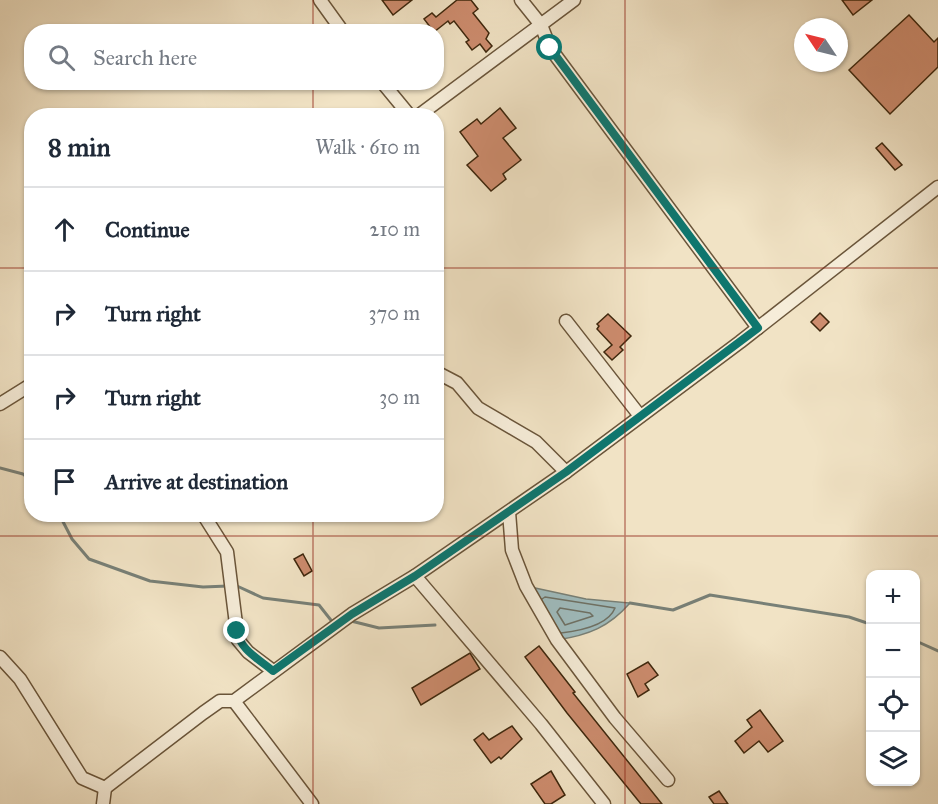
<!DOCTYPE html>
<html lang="en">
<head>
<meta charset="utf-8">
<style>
	:root { --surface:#fff; --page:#f2f2f3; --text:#1f2937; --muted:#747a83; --line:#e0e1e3 }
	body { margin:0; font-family:"IM FELL Great Primer",serif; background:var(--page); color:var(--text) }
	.controls { position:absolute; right:18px; bottom:18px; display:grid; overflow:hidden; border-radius:12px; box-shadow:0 2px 4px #0004 }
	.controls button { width:54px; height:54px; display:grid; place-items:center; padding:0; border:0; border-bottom:2px solid var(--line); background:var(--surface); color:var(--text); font:30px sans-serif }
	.compass { position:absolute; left:794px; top:18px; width:54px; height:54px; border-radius:50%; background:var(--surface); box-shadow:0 2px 4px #0004; rotate:305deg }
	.stop { position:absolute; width:18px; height:18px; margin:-14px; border:4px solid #0f766e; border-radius:50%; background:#fff }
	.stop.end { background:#0f766e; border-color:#fff; box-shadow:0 2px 6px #0008 }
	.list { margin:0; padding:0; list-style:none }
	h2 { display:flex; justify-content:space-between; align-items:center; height:78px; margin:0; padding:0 24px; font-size:26px }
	h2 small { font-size:20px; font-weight:400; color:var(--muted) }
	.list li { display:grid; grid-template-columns:39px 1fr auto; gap:18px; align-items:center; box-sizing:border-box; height:84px; padding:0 24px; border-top:2px solid var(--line) }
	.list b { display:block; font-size:22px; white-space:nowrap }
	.list em { font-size:20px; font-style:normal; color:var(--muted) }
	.icon { flex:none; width:33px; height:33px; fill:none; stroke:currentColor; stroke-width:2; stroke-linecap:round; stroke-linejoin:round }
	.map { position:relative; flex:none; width:938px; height:804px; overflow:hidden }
	.search { position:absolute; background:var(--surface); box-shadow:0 2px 4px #0004; left:24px; top:24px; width:420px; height:66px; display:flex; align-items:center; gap:15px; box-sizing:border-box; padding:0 21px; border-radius:24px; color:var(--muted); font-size:22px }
	.panel { position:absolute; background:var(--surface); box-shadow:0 2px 4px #0004; left:24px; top:108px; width:420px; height:414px; border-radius:24px }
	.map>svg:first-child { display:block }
</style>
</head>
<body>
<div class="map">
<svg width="938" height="804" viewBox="0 0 938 804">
	<rect width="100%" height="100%" fill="#f1e3c5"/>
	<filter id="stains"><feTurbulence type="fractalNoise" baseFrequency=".00333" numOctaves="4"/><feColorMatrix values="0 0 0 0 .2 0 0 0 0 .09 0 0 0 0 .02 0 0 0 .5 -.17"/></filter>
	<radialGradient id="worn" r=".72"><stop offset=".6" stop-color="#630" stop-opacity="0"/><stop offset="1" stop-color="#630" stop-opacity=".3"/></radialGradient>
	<path fill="#9fbcbe" stroke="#788077" stroke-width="1.5" d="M 526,586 L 586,599 L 630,603 C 609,627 589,635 557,640 Z"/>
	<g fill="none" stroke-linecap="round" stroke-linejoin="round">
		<g stroke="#6e7165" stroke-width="1.5">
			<path d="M 542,599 L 545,597 L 615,608 C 608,626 578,631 561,633"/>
			<polygon points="560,608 590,613 593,616 565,625 557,612"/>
		</g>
		<g stroke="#788077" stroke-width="3">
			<polyline points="0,468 23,474 32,482"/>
			<polyline points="59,514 72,539 89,559 150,581 203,587 228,586"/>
			<polyline points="237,586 263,598 319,605 334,624"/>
			<polyline points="630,603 673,610 710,595 849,617 870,624"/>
			<polyline points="351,621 379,628 435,625"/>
			<polyline points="916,641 938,651"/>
		</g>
	</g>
	<g fill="#cd8c6e" stroke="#3d260c" stroke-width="1.5">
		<polygon points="382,0 412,0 393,15"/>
		<polygon points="457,0 471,0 478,9 473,13 489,33 486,39 492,46 486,52 480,44 472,50 466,42 469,40 454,21 450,24 448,21 434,32 424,19 432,13 436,17"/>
		<polygon points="842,0 872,0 853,15"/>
		<polygon points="909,15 934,42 938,38 938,67 890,114 849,70"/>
		<polygon points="500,108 516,128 503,138 521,160 503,174 506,179 491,191 467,165 478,156 460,132 477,119 481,124"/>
		<polygon points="882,143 902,165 895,170 876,148"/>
		<polygon points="820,313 829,322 820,331 811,322"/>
		<polygon points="608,314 631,336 620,347 623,350 612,360 604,352 612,345 597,329 599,326 597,324"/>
		<polygon points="303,554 312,571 304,576 294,559"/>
		<polygon points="539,646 575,692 573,693 662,804 641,804 567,713 525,657"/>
		<polygon points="470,653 480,669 421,705 412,688"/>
		<polygon points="648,662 658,675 645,684 649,690 638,697 627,674"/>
		<polygon points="760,710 783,741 768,752 759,741 744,753 735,741 752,727 747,720"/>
		<polygon points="512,726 522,739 501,759 499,757 491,763 474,740 483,733 489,740"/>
		<polygon points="551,771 565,795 551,804 545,804 531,784"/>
		<polygon points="719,791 728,804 714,804 709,797"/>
	</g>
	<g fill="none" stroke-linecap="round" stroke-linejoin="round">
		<defs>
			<g id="street">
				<polyline points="320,0 343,32"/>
				<polyline points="521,0 541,25 550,48 758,328"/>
				<polyline points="382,82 410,116"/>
				<polyline points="418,116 574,0"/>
				<polyline points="566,321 640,416"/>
				<polyline points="436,372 457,383 478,408 536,442 566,472"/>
				<polyline points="0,404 32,384"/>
				<polyline points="509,512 512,550 526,586 557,640 615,718 668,780"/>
				<polyline points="203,514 227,552 238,640 248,652 273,671"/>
				<polyline points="415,576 541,724 604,804"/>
				<polyline points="0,657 20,679 82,778 105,788"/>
				<polyline points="234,701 312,804"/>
				<polyline points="105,788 203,713 220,701 234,701 352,614 415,576 566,472 740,342 938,187"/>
				<polyline points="103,804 105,788"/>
			</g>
		</defs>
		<use href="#street" stroke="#6a553a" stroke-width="15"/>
		<use href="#street" stroke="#f6edd9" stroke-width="12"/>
	</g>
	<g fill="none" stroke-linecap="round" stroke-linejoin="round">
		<path stroke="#0f766e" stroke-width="8" d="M 237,631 C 240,650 259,659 273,671 L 352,614 L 415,576 L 566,472 L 758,328 L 550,48"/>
	</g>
	<path fill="none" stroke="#8f2418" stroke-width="1.5" stroke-opacity="0.55" d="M 313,0 L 313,32M 625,0 L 625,804M 313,82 L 313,116M 0,268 L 32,268M 436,268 L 938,268M 313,514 L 313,804M 0,536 L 938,536"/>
	<rect width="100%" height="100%" filter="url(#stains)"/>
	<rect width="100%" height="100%" fill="url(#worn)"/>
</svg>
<div class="controls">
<button>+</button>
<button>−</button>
<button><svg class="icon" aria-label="locate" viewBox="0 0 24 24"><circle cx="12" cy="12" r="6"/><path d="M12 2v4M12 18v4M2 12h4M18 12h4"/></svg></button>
<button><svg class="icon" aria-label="layers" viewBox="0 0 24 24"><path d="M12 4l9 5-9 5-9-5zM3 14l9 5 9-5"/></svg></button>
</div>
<svg class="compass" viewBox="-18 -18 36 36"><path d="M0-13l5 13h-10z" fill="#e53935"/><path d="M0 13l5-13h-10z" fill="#747a83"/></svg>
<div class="stop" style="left:550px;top:48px"></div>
<div class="stop end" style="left:237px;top:631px"></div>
<div class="search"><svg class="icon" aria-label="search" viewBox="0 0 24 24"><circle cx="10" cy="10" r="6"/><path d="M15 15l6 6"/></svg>Search here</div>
<section class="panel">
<h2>8 min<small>Walk · 610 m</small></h2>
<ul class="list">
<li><svg class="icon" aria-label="ahead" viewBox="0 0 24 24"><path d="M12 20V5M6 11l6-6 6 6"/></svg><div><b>Continue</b></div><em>210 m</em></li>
<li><svg class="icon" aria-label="right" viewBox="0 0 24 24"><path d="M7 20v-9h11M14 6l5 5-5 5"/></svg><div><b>Turn right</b></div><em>370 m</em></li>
<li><svg class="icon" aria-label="right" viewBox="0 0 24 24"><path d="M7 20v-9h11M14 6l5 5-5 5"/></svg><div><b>Turn right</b></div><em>30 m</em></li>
<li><svg class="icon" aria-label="arrive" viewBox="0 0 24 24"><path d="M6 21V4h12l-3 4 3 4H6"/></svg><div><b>Arrive at destination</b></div></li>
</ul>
</section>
</div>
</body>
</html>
